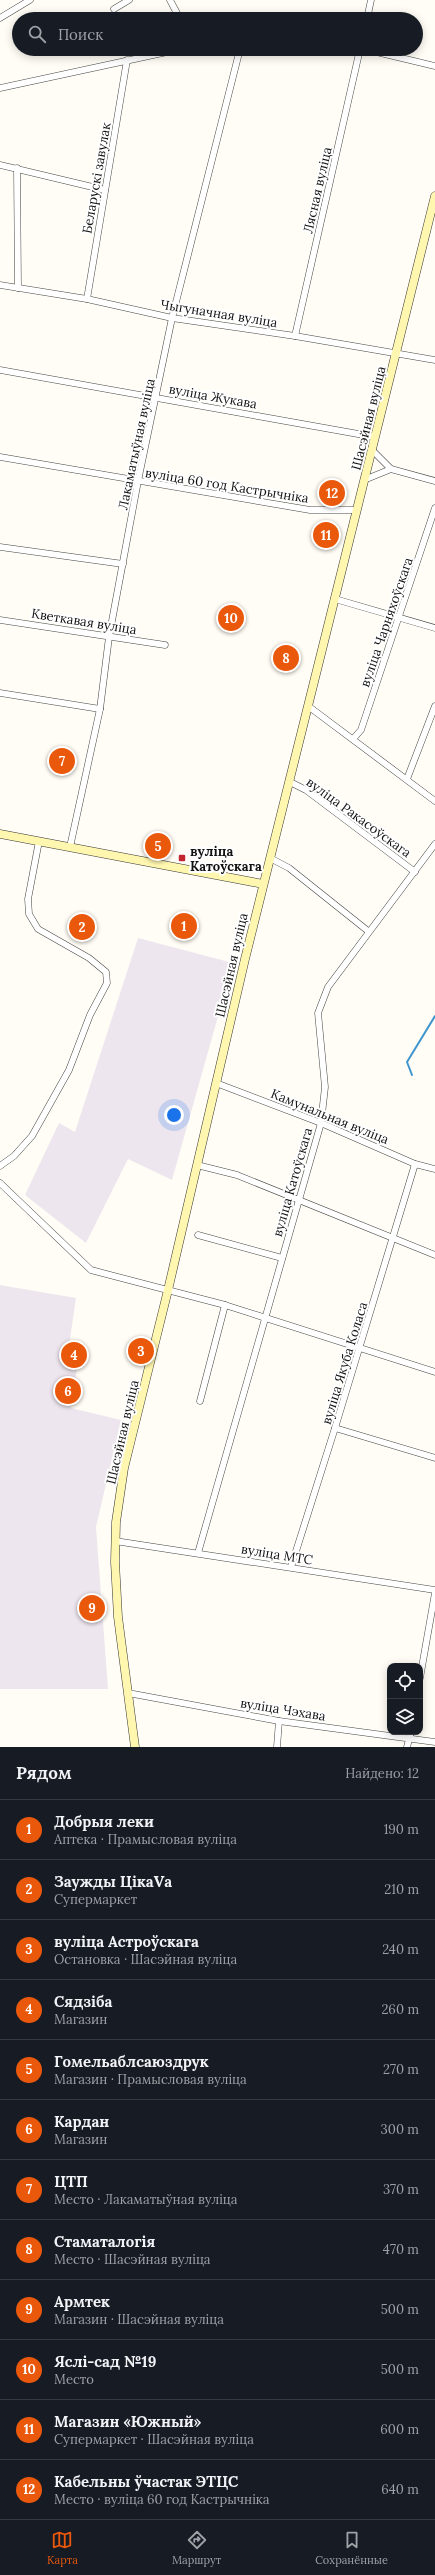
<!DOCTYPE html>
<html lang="ru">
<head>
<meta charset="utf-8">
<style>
	:root { --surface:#171b24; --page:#20242c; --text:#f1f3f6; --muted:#9ea1a6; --line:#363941; --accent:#ea580c }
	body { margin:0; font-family:Lora,serif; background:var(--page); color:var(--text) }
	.controls { position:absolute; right:12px; bottom:12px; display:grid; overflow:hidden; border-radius:8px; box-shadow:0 2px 10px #0003 }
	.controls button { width:36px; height:36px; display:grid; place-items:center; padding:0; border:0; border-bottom:1px solid var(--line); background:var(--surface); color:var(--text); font:20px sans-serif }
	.you { position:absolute; left:174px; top:1115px; width:14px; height:14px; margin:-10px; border:3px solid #fff; border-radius:50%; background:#1a73e8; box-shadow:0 0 0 6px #1a73e833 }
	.badge { display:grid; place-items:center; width:26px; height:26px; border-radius:50%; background:var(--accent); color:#fff; font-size:13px; font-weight:700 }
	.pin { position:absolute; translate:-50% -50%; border:2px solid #fff; box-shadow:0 1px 4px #0006 }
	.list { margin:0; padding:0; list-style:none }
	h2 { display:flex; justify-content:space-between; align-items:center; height:52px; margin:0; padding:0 16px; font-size:17px }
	h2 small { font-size:13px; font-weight:400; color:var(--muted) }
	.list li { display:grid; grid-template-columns:26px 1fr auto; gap:12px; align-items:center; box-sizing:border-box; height:60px; padding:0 16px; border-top:1px solid var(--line) }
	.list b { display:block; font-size:15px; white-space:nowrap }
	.list p { margin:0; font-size:13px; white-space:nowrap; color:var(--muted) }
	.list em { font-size:13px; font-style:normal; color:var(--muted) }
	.icon { flex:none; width:22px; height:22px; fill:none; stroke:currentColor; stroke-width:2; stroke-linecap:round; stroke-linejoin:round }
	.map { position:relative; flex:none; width:435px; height:1747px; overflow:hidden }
	.search { position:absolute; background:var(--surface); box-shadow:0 2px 10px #0003; left:12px; right:12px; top:12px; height:44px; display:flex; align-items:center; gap:10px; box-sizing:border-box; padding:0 14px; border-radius:22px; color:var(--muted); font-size:15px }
	.sheet { height:772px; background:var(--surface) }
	nav { display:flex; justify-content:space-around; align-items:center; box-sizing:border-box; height:56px; border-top:1px solid var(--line); background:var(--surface); font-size:11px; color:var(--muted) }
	nav a { display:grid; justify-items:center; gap:2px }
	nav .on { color:var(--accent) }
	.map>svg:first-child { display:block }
</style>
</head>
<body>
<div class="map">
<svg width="435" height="1747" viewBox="0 0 435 1747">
	<rect width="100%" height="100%" fill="#fffdf5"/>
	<g fill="#eee6ef">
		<polygon points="138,938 233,963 172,1180 128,1159 86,1243 25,1195 59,1123 75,1132"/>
		<polygon points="0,1285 76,1298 66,1366 77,1368 71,1408 121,1420 96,1527 108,1689 0,1689"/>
	</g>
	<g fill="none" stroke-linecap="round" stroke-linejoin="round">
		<polyline stroke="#3f96cf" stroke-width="2" points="412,1075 407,1062 435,1016"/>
		<defs>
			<g id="street">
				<polyline points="170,0 180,19"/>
				<polyline points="114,9 129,0"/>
				<polyline points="0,18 30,0"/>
				<polyline points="367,19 371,0"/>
				<polyline points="364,49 435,66"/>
				<polyline points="0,88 181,49"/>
				<polyline points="0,165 105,190"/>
				<polyline points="17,168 18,288"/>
				<polyline points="0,285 87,299 172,318 295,336 435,360"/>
				<polyline points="87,299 127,60"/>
				<polyline points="295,336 360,49"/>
				<polyline points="0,370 375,437"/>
				<polyline points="372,450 391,469"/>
				<polyline points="0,457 310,510 357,510"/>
				<polyline points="364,480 391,469 435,481"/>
				<polyline points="0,547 123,564"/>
				<polyline points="335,599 435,628"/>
				<polyline points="0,620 165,645"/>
				<polyline points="0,693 100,709"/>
				<polyline points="308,706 435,801"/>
				<polyline points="353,739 361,730 435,508"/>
				<polyline points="407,779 435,706"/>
				<polyline points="290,782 306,790 415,872"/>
				<polyline points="70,847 100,709 109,637 138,481 172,318 240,49"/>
				<polyline points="270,858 289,868 368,931"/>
				<polyline points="216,1083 321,1123 415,1164 435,1169"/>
				<polyline points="197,1165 237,1175 435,1255"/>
				<polyline points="0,1166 14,1156 32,1136 69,1070 90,1015 107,983 106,972 89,958 38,929 29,914 28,899 39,841"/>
				<polyline points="0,1183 91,1270 225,1305 435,1372"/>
				<polyline points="198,1235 282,1258"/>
				<polyline points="200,1401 225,1305"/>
				<polyline points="335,1428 435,1458"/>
				<polyline points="115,1541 435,1590"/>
				<polyline points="198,1553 321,1123 325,1087 318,1013 328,987 435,844"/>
				<polyline points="291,1567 335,1428 415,1164"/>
				<polyline points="420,1678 435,1593"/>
				<polyline points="128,1693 279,1721 435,1742"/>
				<polyline points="277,1747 279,1721"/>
				<polyline points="407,1747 411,1732"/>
			</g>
			<g id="secondary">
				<polyline points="0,834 263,884"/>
				<polyline points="135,1747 118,1617 115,1562 116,1522 124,1468 168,1290 245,959 435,196"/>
			</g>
		</defs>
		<use href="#street" stroke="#444" stroke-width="7"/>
		<use href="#secondary" stroke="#333" stroke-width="9"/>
		<use href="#street" stroke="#fff" stroke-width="6"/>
		<use href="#secondary" stroke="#fff6b0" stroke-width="8"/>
	</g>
	<rect fill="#c4262e" stroke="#fff" stroke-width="1.5" x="178" y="854" width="8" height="8" rx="2"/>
	<g text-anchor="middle" stroke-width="4" stroke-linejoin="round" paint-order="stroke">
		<g font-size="13" fill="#111" stroke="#fff">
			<text transform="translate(96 178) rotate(-80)" y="5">Беларускі завулак</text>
			<text transform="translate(317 190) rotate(-77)" y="5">Лясная вуліца</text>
			<text transform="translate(219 313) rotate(9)" y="5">Чыгуначная вуліца</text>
			<text transform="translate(213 396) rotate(10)" y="5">вуліца Жукава</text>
			<text transform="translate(368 418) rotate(-76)" y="5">Шасэйная вуліца</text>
			<text transform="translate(136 444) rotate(-78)" y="5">Лакаматыўная вуліца</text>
			<text transform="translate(227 485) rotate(9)" y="5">вуліца 60 год Кастрычніка</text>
			<text transform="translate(84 621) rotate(9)" y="5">Кветкавая вуліца</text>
			<text transform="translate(386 622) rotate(-71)" y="5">вуліца Чарняхоўскага</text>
			<text transform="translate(359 817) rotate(36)" y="5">вуліца Ракасоўскага</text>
			<text transform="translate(231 965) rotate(-77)" y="5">Шасэйная вуліца</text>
			<text transform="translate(330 1116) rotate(22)" y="5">Камунальная вуліца</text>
			<text transform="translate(292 1182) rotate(-74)" y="5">вуліца Катоўскага</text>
			<text transform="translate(344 1363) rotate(-73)" y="5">вуліца Якуба Коласа</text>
			<text transform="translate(122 1432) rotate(-77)" y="5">Шасэйная вуліца</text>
			<text transform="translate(277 1554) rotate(9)" y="5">вуліца МТС</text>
			<text transform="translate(283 1709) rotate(9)" y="5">вуліца Чэхава</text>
		</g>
		<g font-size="13" font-weight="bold" fill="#111" stroke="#fff" text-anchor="start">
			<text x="190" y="856">вуліца<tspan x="190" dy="15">Катоўскага</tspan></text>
		</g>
	</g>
</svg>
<div class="controls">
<button><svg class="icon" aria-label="locate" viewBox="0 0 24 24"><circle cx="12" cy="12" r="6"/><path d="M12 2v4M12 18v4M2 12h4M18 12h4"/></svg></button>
<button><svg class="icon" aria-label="layers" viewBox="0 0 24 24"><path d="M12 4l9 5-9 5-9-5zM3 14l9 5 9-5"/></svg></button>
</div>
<div class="you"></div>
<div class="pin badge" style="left:184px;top:926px">1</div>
<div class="pin badge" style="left:82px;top:927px">2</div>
<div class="pin badge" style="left:141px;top:1351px">3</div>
<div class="pin badge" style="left:74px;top:1355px">4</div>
<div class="pin badge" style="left:158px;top:846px">5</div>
<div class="pin badge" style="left:68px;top:1391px">6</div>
<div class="pin badge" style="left:62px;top:761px">7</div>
<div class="pin badge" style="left:286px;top:658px">8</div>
<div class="pin badge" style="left:92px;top:1608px">9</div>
<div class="pin badge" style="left:231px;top:618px">10</div>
<div class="pin badge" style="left:326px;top:535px">11</div>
<div class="pin badge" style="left:332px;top:493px">12</div>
<div class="search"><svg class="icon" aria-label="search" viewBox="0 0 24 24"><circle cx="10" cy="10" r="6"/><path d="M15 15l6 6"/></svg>Поиск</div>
</div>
<section class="sheet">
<h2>Рядом<small>Найдено: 12</small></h2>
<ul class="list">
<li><span class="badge">1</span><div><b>Добрыя леки</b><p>Аптека · Прамысловая вуліца</p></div><em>190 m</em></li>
<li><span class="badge">2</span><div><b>Заужды ЦікаVа</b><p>Супермаркет</p></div><em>210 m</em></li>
<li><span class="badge">3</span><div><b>вуліца Астроўскага</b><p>Остановка · Шасэйная вуліца</p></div><em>240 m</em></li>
<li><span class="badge">4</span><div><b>Сядзіба</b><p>Магазин</p></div><em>260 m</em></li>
<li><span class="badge">5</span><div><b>Гомельаблсаюздрук</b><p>Магазин · Прамысловая вуліца</p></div><em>270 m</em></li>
<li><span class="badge">6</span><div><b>Кардан</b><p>Магазин</p></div><em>300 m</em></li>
<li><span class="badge">7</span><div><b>ЦТП</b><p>Место · Лакаматыўная вуліца</p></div><em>370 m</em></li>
<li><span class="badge">8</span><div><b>Стаматалогія</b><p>Место · Шасэйная вуліца</p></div><em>470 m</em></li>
<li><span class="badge">9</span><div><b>Армтек</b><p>Магазин · Шасэйная вуліца</p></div><em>500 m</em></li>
<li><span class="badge">10</span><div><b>Яслі-сад №19</b><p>Место</p></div><em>500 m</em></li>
<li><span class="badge">11</span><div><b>Магазин «Южный»</b><p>Супермаркет · Шасэйная вуліца</p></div><em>600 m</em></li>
<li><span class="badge">12</span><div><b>Кабельны ўчастак ЭТЦС</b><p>Место · вуліца 60 год Кастрычніка</p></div><em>640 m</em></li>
</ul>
</section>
<nav>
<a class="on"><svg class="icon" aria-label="map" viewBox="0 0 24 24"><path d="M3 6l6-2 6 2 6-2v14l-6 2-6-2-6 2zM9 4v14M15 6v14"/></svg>Карта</a>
<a><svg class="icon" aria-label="directions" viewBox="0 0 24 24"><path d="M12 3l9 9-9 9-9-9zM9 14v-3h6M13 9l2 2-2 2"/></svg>Маршрут</a>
<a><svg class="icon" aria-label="saved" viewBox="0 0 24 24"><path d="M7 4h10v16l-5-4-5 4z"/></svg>Сохранённые</a>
</nav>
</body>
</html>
